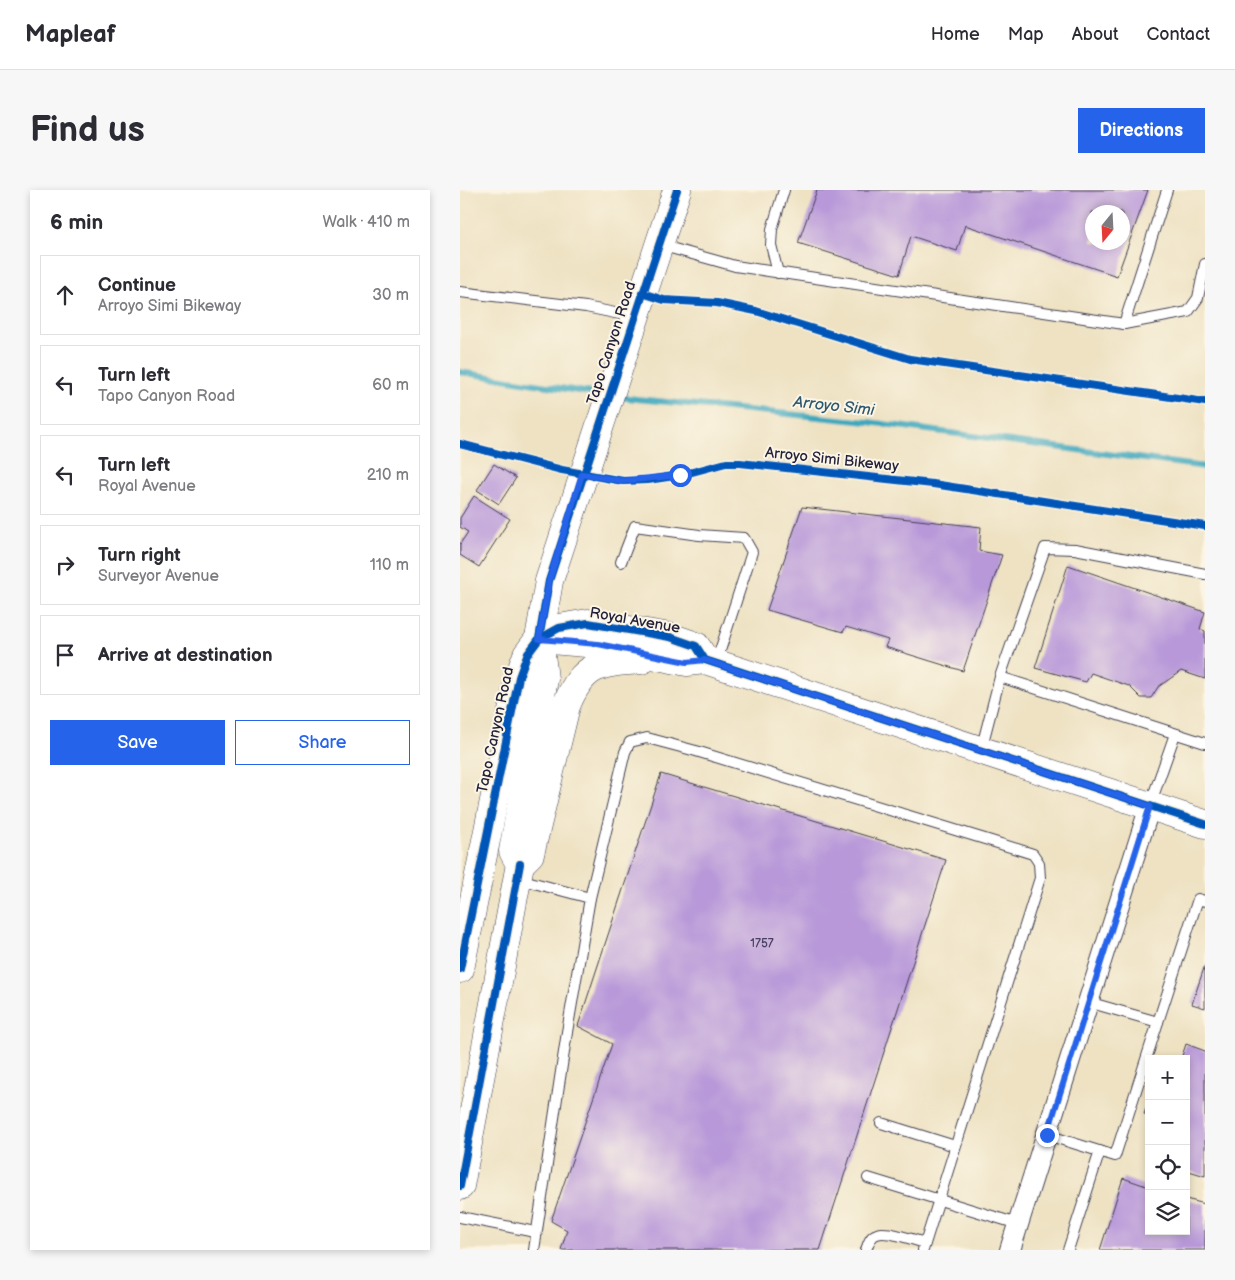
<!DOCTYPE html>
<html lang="en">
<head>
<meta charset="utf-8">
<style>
	:root { --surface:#fff; --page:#f7f7f7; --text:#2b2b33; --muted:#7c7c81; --line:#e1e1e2; --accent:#2563eb }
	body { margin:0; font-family:"Balsamiq Sans",sans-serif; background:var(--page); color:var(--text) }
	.controls { position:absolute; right:15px; bottom:15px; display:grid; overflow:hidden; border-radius:0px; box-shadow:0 2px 8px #0003 }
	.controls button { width:45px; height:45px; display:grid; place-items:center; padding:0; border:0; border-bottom:1px solid var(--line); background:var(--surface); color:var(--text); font:25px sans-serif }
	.compass { position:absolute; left:625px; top:15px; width:45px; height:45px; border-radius:50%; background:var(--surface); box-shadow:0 2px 8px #0003; rotate:198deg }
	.stop { position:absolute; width:15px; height:15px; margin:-11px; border:4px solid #2563eb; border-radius:50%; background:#fff }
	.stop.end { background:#2563eb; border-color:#fff; box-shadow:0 1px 5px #0008 }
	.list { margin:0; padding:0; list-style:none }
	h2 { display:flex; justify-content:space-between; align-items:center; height:65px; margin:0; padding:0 20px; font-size:21px }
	h2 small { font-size:16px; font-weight:400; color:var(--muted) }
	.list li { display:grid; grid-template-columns:32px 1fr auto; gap:15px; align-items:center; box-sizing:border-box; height:80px; margin:0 10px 10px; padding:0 10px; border:1px solid var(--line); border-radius:0px }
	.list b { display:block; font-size:19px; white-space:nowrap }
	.list p { margin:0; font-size:16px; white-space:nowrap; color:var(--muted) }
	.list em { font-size:16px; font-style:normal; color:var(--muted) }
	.actions { display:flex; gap:10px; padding:15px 20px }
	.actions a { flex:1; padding:11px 0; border:1px solid var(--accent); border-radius:0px; text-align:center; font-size:18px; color:var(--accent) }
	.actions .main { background:var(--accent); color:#fff }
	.icon { flex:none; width:28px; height:28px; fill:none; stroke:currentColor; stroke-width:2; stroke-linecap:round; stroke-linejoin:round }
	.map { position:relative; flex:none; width:745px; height:1060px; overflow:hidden; border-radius:0px }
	header { display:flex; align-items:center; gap:30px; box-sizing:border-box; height:70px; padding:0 25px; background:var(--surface); border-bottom:1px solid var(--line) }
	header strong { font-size:24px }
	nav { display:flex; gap:28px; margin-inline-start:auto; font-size:18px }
	.intro { display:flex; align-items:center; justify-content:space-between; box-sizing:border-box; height:120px; padding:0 30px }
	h1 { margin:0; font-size:35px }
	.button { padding:12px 22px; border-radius:0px; background:var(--accent); color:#fff; font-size:18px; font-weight:700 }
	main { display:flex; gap:30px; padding:0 30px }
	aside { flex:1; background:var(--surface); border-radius:0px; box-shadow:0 2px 8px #0003 }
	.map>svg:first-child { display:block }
</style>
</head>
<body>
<header>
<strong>Mapleaf</strong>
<nav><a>Home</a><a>Map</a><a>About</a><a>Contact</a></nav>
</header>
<div class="intro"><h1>Find us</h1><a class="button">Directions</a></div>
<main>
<aside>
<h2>6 min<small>Walk · 410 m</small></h2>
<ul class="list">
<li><svg class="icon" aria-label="ahead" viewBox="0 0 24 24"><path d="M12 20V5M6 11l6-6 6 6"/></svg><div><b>Continue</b><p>Arroyo Simi Bikeway</p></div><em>30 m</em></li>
<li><svg class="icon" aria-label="left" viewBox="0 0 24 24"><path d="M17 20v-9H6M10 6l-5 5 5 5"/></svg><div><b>Turn left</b><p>Tapo Canyon Road</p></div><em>60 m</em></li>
<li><svg class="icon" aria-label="left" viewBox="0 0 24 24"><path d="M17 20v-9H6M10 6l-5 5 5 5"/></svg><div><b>Turn left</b><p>Royal Avenue</p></div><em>210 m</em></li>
<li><svg class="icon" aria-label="right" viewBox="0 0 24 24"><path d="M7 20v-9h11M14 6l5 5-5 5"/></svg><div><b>Turn right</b><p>Surveyor Avenue</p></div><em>110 m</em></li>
<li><svg class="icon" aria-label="arrive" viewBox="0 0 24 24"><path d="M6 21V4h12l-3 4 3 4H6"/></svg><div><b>Arrive at destination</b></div></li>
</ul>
<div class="actions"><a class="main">Save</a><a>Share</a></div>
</aside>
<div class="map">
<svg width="745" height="1060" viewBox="0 0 745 1060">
	<rect width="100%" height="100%" fill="#fcf5e5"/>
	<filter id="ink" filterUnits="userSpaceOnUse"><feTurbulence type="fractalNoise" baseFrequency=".02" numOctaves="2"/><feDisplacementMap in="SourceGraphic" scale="10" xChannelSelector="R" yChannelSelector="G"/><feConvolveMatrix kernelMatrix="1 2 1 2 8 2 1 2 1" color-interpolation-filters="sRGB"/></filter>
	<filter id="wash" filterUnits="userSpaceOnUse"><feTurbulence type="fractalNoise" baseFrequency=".0096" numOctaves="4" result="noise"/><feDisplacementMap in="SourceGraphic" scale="20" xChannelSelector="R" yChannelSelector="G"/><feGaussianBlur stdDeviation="1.12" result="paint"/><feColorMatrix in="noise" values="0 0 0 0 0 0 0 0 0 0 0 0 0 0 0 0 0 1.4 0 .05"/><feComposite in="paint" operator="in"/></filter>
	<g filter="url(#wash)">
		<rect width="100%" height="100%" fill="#eee2c3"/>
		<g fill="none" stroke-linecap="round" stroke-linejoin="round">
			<g stroke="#3ea8be" stroke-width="6">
				<polyline points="0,182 144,205"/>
				<polyline points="157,207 408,232 745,277"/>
			</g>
		</g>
		<g id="blocks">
			<g fill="#b898d9" fill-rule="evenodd">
				<path d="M 357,0 L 688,0 L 657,86 L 505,35 L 497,61 L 451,46 L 439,85 L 338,53 ZM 632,22 L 662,22 L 662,52 L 632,52 Z"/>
				<polygon points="34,274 56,288 39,314 17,300"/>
				<polygon points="14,306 50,329 19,377 0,365 0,354 8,342 0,337 0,328"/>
				<polygon points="342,317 521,337 519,361 542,365 503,481 425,457 428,450 386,437 383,442 307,420"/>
				<polygon points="608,375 745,422 740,439 745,441 745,489 721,481 698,497 691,508 681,508 669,496 631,483 626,492 575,478"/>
				<polygon points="201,584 486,670 360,1060 101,1060 107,1040 91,1031 152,854 118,836"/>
				<polygon points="745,775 745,818 732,814"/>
				<polygon points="726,854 745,861 745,986 726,980 726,869 721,869"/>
				<polygon points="689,910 689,925 684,924"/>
				<polygon points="663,988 689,997 689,1041 726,1041 726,1009 745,1014 745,1060 640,1060"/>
			</g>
		</g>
	</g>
	<g filter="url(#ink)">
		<use href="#blocks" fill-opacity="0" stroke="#413f4f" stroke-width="1"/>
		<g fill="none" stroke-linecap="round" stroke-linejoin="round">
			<defs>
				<g id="lane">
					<polyline points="200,55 275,76 664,134 707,0"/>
					<polyline points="318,83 311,55 312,39 324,0"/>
					<polyline points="0,102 126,117 174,127"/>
					<polyline points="664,134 728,122 738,108 745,74"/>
					<polyline points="161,372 175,336 239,345 284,348 292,362 256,473"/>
					<polyline points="745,384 615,359 585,358 540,487 745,553"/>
					<polyline points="521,560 540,487"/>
					<polyline points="690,615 715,544"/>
					<polyline points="59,689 130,708"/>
					<polyline points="628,812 698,832 738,709 745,711"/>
					<polyline points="421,933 495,956"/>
					<polyline points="587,945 655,966 698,832"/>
					<polyline points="408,988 558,1034"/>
					<polyline points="0,1027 75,1042"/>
					<polyline points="74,1060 107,842 130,708 165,562 170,552 187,548 236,561 528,650 573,664 579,673 580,688 463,1060"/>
					<path d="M 406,1060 C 408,1054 410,1046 417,1044 C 426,1040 455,1050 465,1053"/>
					<polyline points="608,1060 640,961"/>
				</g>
				<polyline id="street" points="550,1060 690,616"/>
				<g id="secondary">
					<polyline points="79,449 138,454 227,472 245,470 745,634"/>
					<path d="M 63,671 L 70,664 L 106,516 C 123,474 139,473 181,470"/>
					<polyline points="0,779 59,487 67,465 79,449 99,438 128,433 210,447 236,456 245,470"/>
					<polyline points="0,996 60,674 53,661 84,489 79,449 89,391 217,0"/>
				</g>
			</defs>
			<use href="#lane" stroke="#413f4f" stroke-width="12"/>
			<use href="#street" stroke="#413f4f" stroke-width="22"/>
			<use href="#secondary" stroke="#413f4f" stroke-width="29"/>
			<use href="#lane" stroke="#fff" stroke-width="10"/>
			<use href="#street" stroke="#fff" stroke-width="20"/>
			<use href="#secondary" stroke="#fff" stroke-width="28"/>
			<defs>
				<g id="cycleway">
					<polyline points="182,103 204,110 257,113 296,121 450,169 745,212"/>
					<polyline points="0,254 102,280 163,291 188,290 221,285 266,273 280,273 473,294 745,336"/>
					<polyline points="79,449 99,438 128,433 210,447 236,456 245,470 745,634"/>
					<polyline points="0,779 59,487 67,465 79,449 89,391 217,0"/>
					<polyline points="0,996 60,674"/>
				</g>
			</defs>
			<use href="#cycleway" stroke="#fcf5e5" stroke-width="11"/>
			<use href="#cycleway" stroke="#0057b8" stroke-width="8"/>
		</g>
	</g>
	<g fill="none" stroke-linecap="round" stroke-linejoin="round" filter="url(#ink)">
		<polyline stroke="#2563eb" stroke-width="6" points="220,285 163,291 122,284 89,391 79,449 138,454 227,472 245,470 690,616 587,945"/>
	</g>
	<g text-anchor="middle" stroke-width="4" stroke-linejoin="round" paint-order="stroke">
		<g font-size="12" fill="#484062">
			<text x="302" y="757">1757</text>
		</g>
		<g font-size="15" fill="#22223b" stroke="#fcf5e5">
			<text transform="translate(151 153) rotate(-72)" y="5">Tapo Canyon Road</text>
			<text transform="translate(372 269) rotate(6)" y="5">Arroyo Simi Bikeway</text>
			<text transform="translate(175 430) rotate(10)" y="5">Royal Avenue</text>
			<text transform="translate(35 540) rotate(-78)" y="5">Tapo Canyon Road</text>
		</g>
		<g font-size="16" font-style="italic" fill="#2d586f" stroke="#fcf5e5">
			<text transform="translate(374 215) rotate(6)" y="6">Arroyo Simi</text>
		</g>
	</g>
</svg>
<div class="controls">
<button>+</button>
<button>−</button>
<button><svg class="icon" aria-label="locate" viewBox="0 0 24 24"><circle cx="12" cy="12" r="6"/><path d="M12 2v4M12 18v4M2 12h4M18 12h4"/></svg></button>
<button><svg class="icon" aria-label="layers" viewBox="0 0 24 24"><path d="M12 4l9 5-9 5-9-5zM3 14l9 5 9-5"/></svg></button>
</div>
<svg class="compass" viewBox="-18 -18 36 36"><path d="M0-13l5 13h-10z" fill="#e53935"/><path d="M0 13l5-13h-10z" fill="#7c7c81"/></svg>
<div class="stop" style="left:220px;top:285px"></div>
<div class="stop end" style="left:587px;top:945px"></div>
</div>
</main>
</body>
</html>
